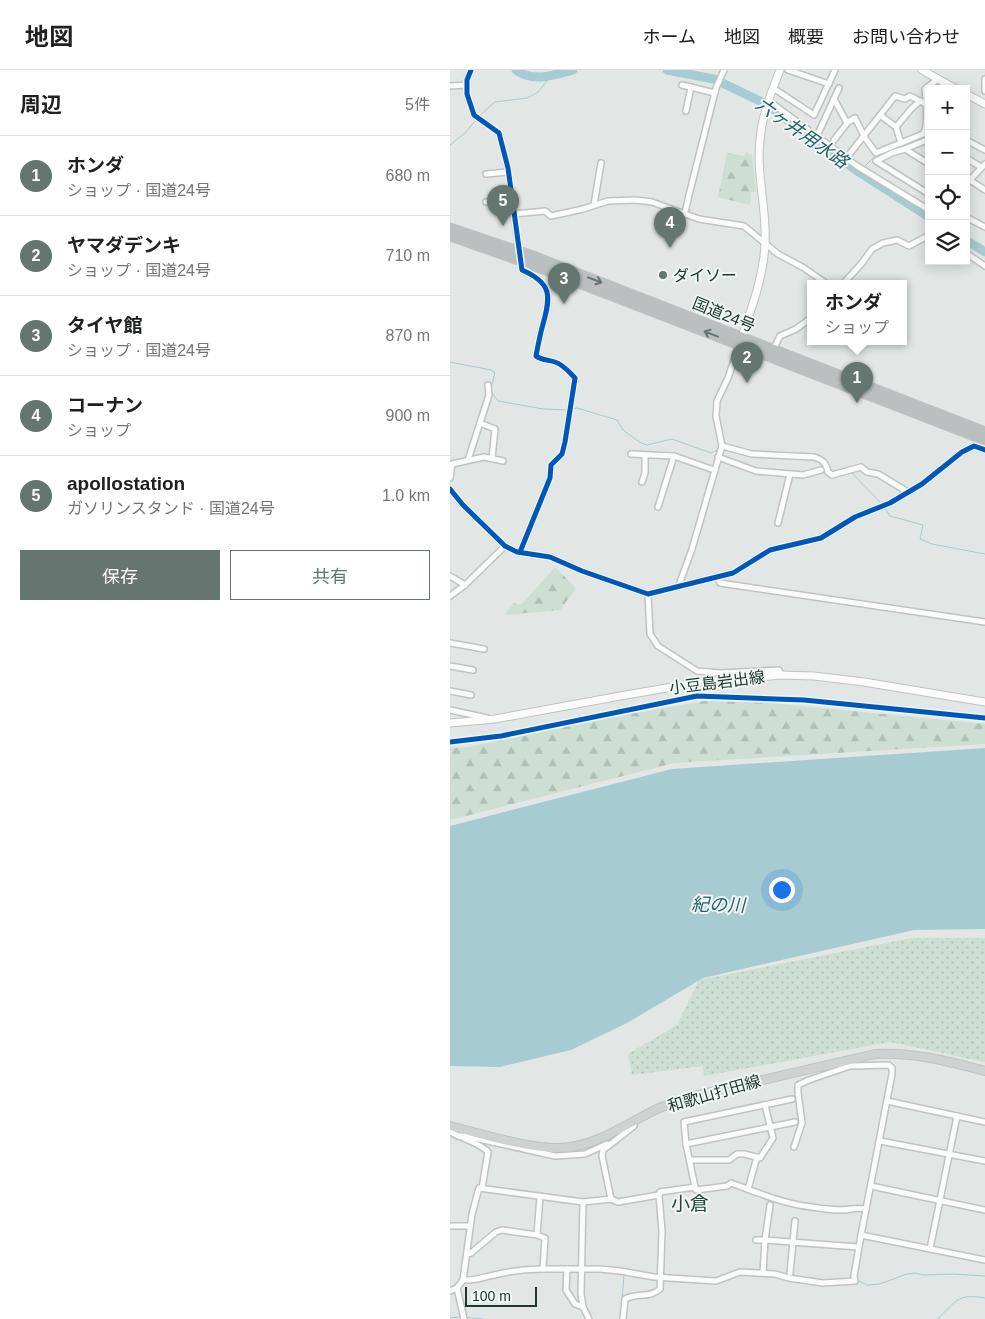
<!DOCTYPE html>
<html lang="ja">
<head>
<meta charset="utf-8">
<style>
	:root { --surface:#fff; --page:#f6f6f6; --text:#202124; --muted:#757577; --line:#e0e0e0; --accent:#657570 }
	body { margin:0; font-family:Helvetica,"Noto Sans JP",sans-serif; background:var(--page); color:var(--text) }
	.controls { position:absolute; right:15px; top:15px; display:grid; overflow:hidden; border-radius:0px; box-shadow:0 2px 12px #0003 }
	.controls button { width:45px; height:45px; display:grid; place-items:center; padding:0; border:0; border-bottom:1px solid var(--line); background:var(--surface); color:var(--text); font:25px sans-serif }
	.scale { position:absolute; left:15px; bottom:12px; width:72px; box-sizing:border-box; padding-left:5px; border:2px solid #223731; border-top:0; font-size:14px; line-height:18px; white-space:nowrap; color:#223731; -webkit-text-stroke:4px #eff6f3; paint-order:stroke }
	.you { position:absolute; left:331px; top:819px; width:18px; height:18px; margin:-12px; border:4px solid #fff; border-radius:50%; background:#1a73e8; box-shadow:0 0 0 8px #1a73e833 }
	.badge { display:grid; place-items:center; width:32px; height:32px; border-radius:50%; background:var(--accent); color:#fff; font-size:16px; font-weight:700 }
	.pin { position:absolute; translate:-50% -41px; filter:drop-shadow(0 1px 2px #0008) }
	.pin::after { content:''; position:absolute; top:26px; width:18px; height:15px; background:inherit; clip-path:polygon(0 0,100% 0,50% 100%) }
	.popup { position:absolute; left:357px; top:210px; width:100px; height:65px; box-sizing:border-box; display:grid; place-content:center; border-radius:0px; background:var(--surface); filter:drop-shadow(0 1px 4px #0005); font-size:16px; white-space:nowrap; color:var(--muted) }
	.popup b { font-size:19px; color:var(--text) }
	.popup::after { content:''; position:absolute; left:50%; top:100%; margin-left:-10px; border:10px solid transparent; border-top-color:var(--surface) }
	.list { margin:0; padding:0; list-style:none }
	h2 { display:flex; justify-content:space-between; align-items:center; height:65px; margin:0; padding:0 20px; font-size:21px }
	h2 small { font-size:16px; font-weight:400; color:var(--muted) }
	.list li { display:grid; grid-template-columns:32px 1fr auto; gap:15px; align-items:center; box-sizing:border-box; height:80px; padding:0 20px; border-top:1px solid var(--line) }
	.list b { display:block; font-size:19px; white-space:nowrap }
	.list p { margin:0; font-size:16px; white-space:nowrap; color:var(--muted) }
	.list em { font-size:16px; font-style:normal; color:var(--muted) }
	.actions { display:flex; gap:10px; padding:15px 20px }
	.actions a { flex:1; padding:11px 0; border:1px solid var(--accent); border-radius:0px; text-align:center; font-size:18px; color:var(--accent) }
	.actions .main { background:var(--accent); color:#fff }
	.icon { flex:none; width:28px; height:28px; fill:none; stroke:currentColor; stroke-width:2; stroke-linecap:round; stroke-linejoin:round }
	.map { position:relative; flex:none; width:535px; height:1249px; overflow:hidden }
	header { display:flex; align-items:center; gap:30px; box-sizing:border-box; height:70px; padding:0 25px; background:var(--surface); border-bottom:1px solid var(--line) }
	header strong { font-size:24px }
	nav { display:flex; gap:28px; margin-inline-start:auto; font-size:18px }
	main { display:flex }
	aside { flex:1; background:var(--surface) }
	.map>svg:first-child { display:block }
</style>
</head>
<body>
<header>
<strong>地図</strong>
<nav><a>ホーム</a><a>地図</a><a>概要</a><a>お問い合わせ</a></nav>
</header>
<main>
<aside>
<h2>周辺<small>5件</small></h2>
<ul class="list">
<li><span class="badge">1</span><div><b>ホンダ</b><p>ショップ · 国道24号</p></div><em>680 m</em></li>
<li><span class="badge">2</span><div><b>ヤマダデンキ</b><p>ショップ · 国道24号</p></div><em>710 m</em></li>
<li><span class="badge">3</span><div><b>タイヤ館</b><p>ショップ · 国道24号</p></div><em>870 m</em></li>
<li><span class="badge">4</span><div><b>コーナン</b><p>ショップ</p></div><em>900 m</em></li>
<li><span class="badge">5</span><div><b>apollostation</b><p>ガソリンスタンド · 国道24号</p></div><em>1.0 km</em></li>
</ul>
<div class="actions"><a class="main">保存</a><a>共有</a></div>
</aside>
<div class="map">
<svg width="535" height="1249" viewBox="0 0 535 1249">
	<defs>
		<pattern id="grass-dots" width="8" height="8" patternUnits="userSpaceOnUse" patternTransform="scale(1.25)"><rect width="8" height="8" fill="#ccdfd2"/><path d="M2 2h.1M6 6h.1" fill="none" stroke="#afc0b5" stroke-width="1.8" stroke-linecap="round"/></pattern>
		<pattern id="forest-firs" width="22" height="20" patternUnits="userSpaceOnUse" patternTransform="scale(1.25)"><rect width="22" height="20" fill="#ccdfd2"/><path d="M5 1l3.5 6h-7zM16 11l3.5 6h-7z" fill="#afc0b5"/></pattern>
	</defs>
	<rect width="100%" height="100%" fill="#e2e7e5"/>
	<polygon fill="url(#grass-dots)" points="462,868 535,868 535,992 440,972 254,1006 253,996 182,1005 178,984 227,955 249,910"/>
	<g fill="url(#forest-firs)">
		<polygon points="296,82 302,85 306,122 301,122 300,135 268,127 277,83 294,86"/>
		<polygon points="105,497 126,518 110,540 55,545 64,533 71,535"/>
		<polygon points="255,631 320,633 535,654 535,674 224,693 0,750 0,678 19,677 174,645"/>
	</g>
	<polygon fill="#a6cbd1" points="535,678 535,859 464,860 253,908 177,953 121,980 50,997 0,996 0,756 222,699"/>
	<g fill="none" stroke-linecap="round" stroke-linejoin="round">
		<g stroke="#a6cbd1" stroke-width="1">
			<polyline points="479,33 479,18"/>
			<polyline points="28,47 45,32 77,28 83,25 88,22 97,11 95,8"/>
			<polyline points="0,75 15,63 26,50"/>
			<polyline points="442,80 475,68 479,59"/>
			<polyline points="413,98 422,89 439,82"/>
			<polyline points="0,292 41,300 45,303 41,318"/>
			<polyline points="41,322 48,331 93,339 118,340"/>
			<polyline points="122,339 127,338 167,350 173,360 191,373 197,375 222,369 261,383 270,379"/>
			<polyline points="278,380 296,385"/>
			<polyline points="372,395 375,404 381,406"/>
			<polyline points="395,404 402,403 432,434"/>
			<polyline points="435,438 440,446 473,455 470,469 482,474 535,484"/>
			<polyline points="174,1201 175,1199 183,1201"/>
			<polyline points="232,1206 255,1208"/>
			<polyline points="407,1210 417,1215 430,1214 457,1204 465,1203 473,1205 503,1204 535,1206"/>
			<polyline points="171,1243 174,1205"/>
			<polyline points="14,1247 33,1249"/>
			<polyline points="0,1248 10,1247"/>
			<path d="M 487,1249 C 507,1232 505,1223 535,1228"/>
		</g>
		<g stroke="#a6cbd1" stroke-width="9">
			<path d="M 66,0 C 83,13 104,5 123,0"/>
			<polyline points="217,0 264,9 314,33 409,102 479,147"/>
			<polyline points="516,170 535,182"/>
		</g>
		<defs>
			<g id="street">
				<polyline points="21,0 17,10 17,24 24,45 49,63 58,98 69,182"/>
				<polyline points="338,0 379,14"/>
				<polyline points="535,9 535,21"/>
				<polyline points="232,15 265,23"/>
				<polyline points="0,16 16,15"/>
				<polyline points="323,18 364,45 385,0"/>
				<polyline points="384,29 397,53"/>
				<polyline points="323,34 407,96 479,140"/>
				<polyline points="236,41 241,17"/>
				<polyline points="430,45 446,57 451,73"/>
				<polyline points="446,57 461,39 470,31"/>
				<polyline points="367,66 389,18"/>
				<path d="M 384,70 L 398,52 L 405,48 L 415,68 L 426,83 L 473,64 C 479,57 476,30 475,19 L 488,9"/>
				<polyline points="516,70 535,80"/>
				<polyline points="455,79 477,70 479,67"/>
				<polyline points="398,86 445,26 455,29 460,26 476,34"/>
				<polyline points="516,88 531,97"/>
				<polyline points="479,94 455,79 442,83 426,91 479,124"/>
				<polyline points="36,104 58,102"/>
				<polyline points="520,110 535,120"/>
				<polyline points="516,114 535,94"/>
				<polyline points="36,132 62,130"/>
				<polyline points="144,135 151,93"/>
				<polyline points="235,143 239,125 266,18 274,0"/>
				<polyline points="63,144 95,141 101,146 133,139 158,131 186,130 202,132 249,149 294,156 328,184 354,198 377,214"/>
				<polyline points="516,147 535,157"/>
				<polyline points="516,183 535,196"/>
				<polyline points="393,214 412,193 422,179 433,173 447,170 459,176 479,165"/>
				<polyline points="323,280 330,266 346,259 361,248"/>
				<polyline points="38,315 39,325 30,353 45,359 42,388"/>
				<path d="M 272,376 L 302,384 L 364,387 C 373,390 376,393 378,402 L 382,405 L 411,397 L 417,402 L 428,404 L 458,422"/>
				<polyline points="181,384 224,386 264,400"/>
				<polyline points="268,387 306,401 353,405 371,400"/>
				<polyline points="18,390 30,353"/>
				<polyline points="0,408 2,394 34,387 53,391"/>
				<polyline points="192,412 195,403 195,385"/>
				<polyline points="0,419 13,435 55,476 67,482 100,487 132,501 198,524 283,503 320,480 371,468 405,447 440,433 472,414 512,382 524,376 535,380"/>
				<polyline points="208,437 224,386"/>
				<polyline points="328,453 340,404"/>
				<path d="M 70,482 L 100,408 L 101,395 L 112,384 L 115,372 L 125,308 C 119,302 114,295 105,292 C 99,290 91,290 86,286 C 88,275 90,265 93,254 C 101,226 102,213 72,200 L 71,190"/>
				<polyline points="0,506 15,515"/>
				<polyline points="268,508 270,513 535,552"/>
				<polyline points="229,515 242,479 272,376 266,346 267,331 278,308 289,275"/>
				<polyline points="198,524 200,564 208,576 247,601 271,603 329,600 331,605"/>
				<polyline points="0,526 15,515 55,476"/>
				<polyline points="0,573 34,579"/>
				<polyline points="0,596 23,600"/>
				<polyline points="0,621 21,625"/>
				<polyline points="0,640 37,648"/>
				<polyline points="437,1031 535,1052"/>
				<path d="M 0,1062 C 10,1067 33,1075 38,1082 L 32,1118"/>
				<polyline points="8,1066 15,1066 105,1086 135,1084 157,1074"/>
				<polyline points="430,1071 535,1091"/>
				<polyline points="236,1074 345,1052"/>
				<polyline points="344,1077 352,1053 348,1023 348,1015 359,1010 400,996 439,995 442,998 442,1004 411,1165 535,1190"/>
				<polyline points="240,1090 279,1090 287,1084 294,1084 310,1088 323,1068 315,1035"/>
				<polyline points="421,1116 535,1140"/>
				<path d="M 245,1117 L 246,1120 L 277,1116 L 281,1113 C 308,1123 334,1134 362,1137 C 374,1139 390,1141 401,1139 C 407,1138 410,1138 416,1139"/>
				<polyline points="298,1119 307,1087"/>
				<polyline points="209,1125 210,1122 245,1117 236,1074 234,1052 342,1029"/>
				<polyline points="90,1126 87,1165 95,1168 93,1199 117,1199 116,1220 125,1234 133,1237"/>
				<path d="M 161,1129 L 168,1132 L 209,1125 L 212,1161 L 210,1219 C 201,1228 186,1223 175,1229 L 173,1249"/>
				<polyline points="133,1132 131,1224 133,1237 139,1249"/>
				<polyline points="0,1156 20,1156"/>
				<polyline points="306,1170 315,1170 320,1135"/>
				<polyline points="480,1179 507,1046"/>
				<polyline points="17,1184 21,1183 46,1162 52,1160 87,1165"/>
				<polyline points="117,1199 150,1199 170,1201 204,1207 266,1211 290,1202 325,1204 339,1208 373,1213 405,1211 404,1206 411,1165"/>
				<polyline points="313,1203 315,1170 408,1177"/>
				<polyline points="340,1203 345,1151"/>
				<path d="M 13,1210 C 25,1211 33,1207 44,1205 C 60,1201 77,1199 93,1199"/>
				<polyline points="7,1218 14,1249"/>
				<polyline points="0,1221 7,1218 13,1210 22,1144 29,1118 133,1132 161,1129 152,1086 153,1080 184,1056 184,1051"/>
			</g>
			<g id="secondary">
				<polyline points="472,0 506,19"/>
				<polyline points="516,24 535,34"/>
				<path d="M 291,270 C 301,239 314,206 315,173 C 317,139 306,104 310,70 C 312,45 321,23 330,0"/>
				<polyline points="0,653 45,649 170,626 252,612 331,605 364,606 414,612 535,632"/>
			</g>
			<path id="primary" d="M 0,1056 C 32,1064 76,1078 108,1078 C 144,1078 176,1054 207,1039 C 216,1035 226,1032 235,1028 L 425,984 C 463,982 498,991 535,1001"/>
			<g id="highway">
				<polyline points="0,158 83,186 535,362"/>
				<polyline points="0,166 80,194 535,370"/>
			</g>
		</defs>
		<use href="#street" stroke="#bfc4c2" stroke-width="8"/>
		<use href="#secondary" stroke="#bec4c2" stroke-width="9"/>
		<use href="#primary" stroke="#bcc3c1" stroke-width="10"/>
		<use href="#highway" stroke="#bcc3c1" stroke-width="11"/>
		<use href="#street" stroke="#fbfbfb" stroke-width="5"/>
		<use href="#secondary" stroke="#fbfbfb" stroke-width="7"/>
		<use href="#primary" stroke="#ced3d1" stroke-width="8"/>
		<use href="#highway" stroke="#bac0bf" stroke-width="9"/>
		<defs>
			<g id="cycleway">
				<path d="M 21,0 L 17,10 L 17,24 L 24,45 L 49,63 L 58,98 L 72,200 C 102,213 101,226 93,254 C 90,265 88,275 86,286 C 91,290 99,290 105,292 C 114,295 119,302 125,308 L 115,372 L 112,384 L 101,395 L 100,408 L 70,482"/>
				<polyline points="0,419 13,435 55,476 67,482 100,487 132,501 198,524 283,503 320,480 371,468 405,447 440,433 472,414 512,382 524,376 535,380"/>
				<polyline points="0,672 51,666 247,626 354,630 535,648"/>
			</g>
		</defs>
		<use href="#cycleway" stroke="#eff6f3" stroke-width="8"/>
		<use href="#cycleway" stroke="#0057b8" stroke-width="5"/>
	</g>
	<defs><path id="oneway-shaft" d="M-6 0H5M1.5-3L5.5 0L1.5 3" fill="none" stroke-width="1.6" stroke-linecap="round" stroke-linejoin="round" transform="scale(1.25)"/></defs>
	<g stroke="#667571">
		<use href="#oneway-shaft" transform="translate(145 210) rotate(21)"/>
		<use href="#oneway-shaft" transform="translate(261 264) rotate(-159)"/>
	</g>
	<circle fill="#657570" stroke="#eff6f3" stroke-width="2" cx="213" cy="205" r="5"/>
	<g text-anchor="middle" stroke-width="4" stroke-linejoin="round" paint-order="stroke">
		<g font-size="16" fill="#223731" stroke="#eff6f3" text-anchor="start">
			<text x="223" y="211">ダイソー</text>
		</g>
		<g font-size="16" fill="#223731" stroke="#eff6f3">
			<text transform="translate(274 244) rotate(22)" y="6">国道24号</text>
			<text transform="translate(267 612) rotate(-7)" y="6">小豆島岩出線</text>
			<text transform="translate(264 1023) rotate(-16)" y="6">和歌山打田線</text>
		</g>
		<g font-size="18" font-style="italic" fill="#245f6c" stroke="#eff6f3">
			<text transform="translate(352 63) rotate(35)" y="6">六ヶ井用水路</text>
			<text transform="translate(268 835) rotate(1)" y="6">紀の川</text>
		</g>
		<g font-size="19" fill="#21473e" stroke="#eff6f3">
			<text x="240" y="1140">小倉</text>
		</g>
	</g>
</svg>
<div class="controls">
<button>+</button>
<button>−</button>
<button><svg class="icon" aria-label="locate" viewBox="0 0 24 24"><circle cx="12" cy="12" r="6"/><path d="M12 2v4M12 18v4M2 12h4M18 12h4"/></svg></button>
<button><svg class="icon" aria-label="layers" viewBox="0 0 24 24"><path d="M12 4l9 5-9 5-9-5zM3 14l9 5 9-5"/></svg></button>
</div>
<div class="scale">100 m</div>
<div class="you"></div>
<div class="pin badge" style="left:407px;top:333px">1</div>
<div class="popup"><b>ホンダ</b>ショップ</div>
<div class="pin badge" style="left:297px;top:313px">2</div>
<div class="pin badge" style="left:114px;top:234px">3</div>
<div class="pin badge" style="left:220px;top:178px">4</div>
<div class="pin badge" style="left:53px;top:156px">5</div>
</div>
</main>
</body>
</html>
